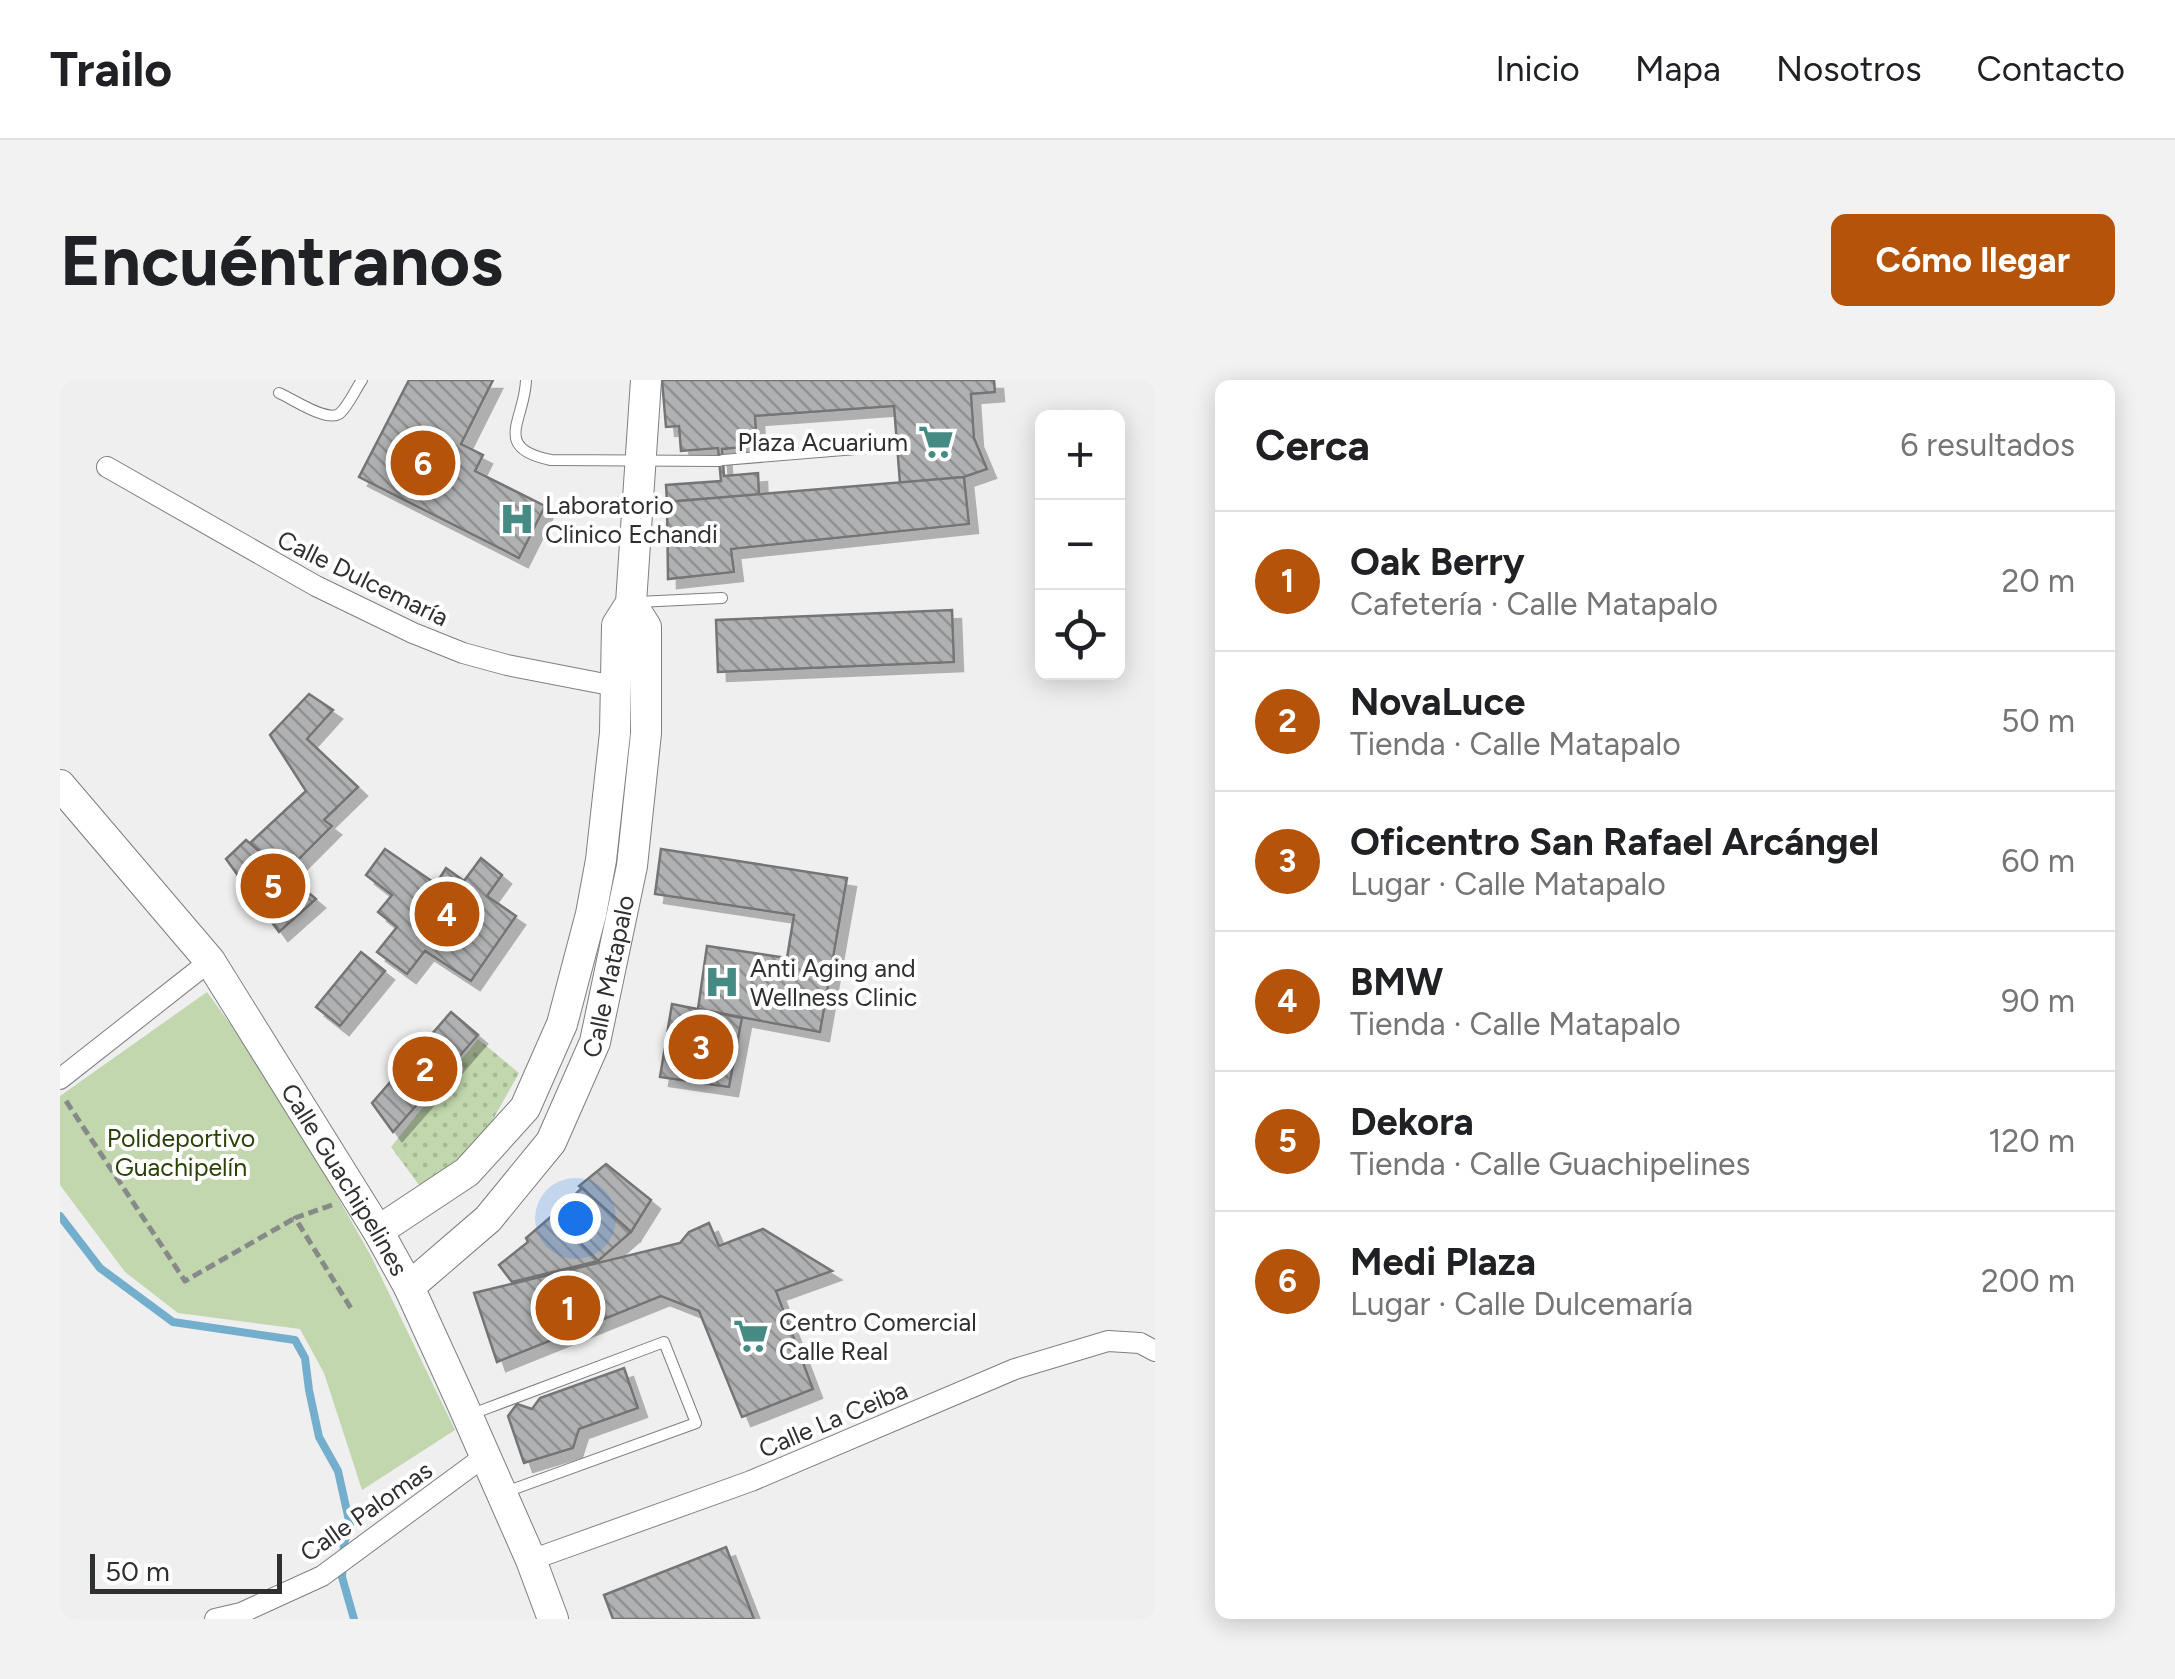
<!DOCTYPE html>
<html lang="es">
<head>
<meta charset="utf-8">
<style>
	:root { --surface:#fff; --page:#f2f2f2; --text:#202124; --muted:#757577; --line:#e0e0e0; --accent:#b45309 }
	body { margin:0; font-family:Figtree,sans-serif; background:var(--page); color:var(--text) }
	.controls { position:absolute; right:30px; top:30px; display:grid; overflow:hidden; border-radius:15px; box-shadow:0 5px 25px #0003 }
	.controls button { width:90px; height:90px; display:grid; place-items:center; padding:0; border:0; border-bottom:2px solid var(--line); background:var(--surface); color:var(--text); font:50px sans-serif }
	.scale { position:absolute; left:30px; bottom:25px; width:192px; box-sizing:border-box; padding-left:10px; border:5px solid #2f3030; border-top:0; font-size:28px; line-height:35px; white-space:nowrap; color:#2f3030; -webkit-text-stroke:8px #fff; paint-order:stroke }
	.you { position:absolute; left:515px; top:838px; width:35px; height:35px; margin:-25px; border:8px solid #fff; border-radius:50%; background:#1a73e8; box-shadow:0 0 0 15px #1a73e833 }
	.badge { display:grid; place-items:center; width:65px; height:65px; border-radius:50%; background:var(--accent); color:#fff; font-size:32px; font-weight:700 }
	.pin { position:absolute; translate:-50% -50%; border:5px solid #fff; box-shadow:0 2px 10px #0006 }
	.list { margin:0; padding:0; list-style:none }
	h2 { display:flex; justify-content:space-between; align-items:center; height:130px; margin:0; padding:0 40px; font-size:42px }
	h2 small { font-size:32px; font-weight:400; color:var(--muted) }
	.list li { display:grid; grid-template-columns:65px 1fr auto; gap:30px; align-items:center; box-sizing:border-box; height:140px; padding:0 40px; border-top:2px solid var(--line) }
	.list b { display:block; font-size:38px; white-space:nowrap }
	.list p { margin:0; font-size:32px; white-space:nowrap; color:var(--muted) }
	.list em { font-size:32px; font-style:normal; color:var(--muted) }
	.icon { flex:none; width:55px; height:55px; fill:none; stroke:currentColor; stroke-width:2; stroke-linecap:round; stroke-linejoin:round }
	.map { position:relative; flex:none; width:1095px; height:1239px; overflow:hidden; border-radius:15px }
	header { display:flex; align-items:center; gap:60px; box-sizing:border-box; height:140px; padding:0 50px; background:var(--surface); border-bottom:2px solid var(--line) }
	header strong { font-size:48px }
	nav { display:flex; gap:55px; margin-inline-start:auto; font-size:35px }
	.intro { display:flex; align-items:center; justify-content:space-between; box-sizing:border-box; height:240px; padding:0 60px }
	h1 { margin:0; font-size:70px }
	.button { padding:25px 45px; border-radius:15px; background:var(--accent); color:#fff; font-size:35px; font-weight:700 }
	main { display:flex; gap:60px; padding:0 60px }
	aside { flex:1; background:var(--surface); border-radius:15px; box-shadow:0 5px 25px #0003 }
	.map>svg:first-child { display:block }
</style>
</head>
<body>
<header>
<strong>Trailo</strong>
<nav><a>Inicio</a><a>Mapa</a><a>Nosotros</a><a>Contacto</a></nav>
</header>
<div class="intro"><h1>Encuéntranos</h1><a class="button">Cómo llegar</a></div>
<main>
<div class="map">
<svg width="1095" height="1239" viewBox="0 0 1095 1239">
	<defs>
		<pattern id="grass-dots" width="8" height="8" patternUnits="userSpaceOnUse" patternTransform="scale(2.5)"><rect width="8" height="8" fill="#c2d7ad"/><path d="M2 2h.1M6 6h.1" fill="none" stroke="#a7b995" stroke-width="1.8" stroke-linecap="round"/></pattern>
		<pattern id="building-back-hatch" width="6" height="6" patternUnits="userSpaceOnUse" patternTransform="scale(2.5)"><rect width="6" height="6" fill="#b0b1b2"/><path d="M-1 5l2 2M0 0l6 6M5-1l2 2" fill="none" stroke="#909091"/></pattern>
		<filter id="shadow"><feDropShadow dx="9" dy="9" stdDeviation="0" flood-color="#0004"/></filter>
	</defs>
	<rect width="100%" height="100%" fill="#efeff0"/>
	<polygon fill="url(#grass-dots)" points="418,659 459,693 421,761 362,809 331,767"/>
	<polygon fill="#c2d7ad" points="147,612 213,703 311,876 395,1050 302,1110 264,993 240,949 118,933 65,892 0,805 0,716"/>
	<g fill="none" stroke-linecap="round" stroke-linejoin="round">
		<polyline stroke="#73aecc" stroke-width="8" points="0,836 40,888 113,942 235,960 245,978 249,1010 259,1057 278,1091 290,1145 284,1163 282,1197 294,1239"/>
	</g>
	<g fill="url(#building-back-hatch)" stroke="#757576" stroke-width="2.5" filter="url(#shadow)">
		<polygon points="349,0 433,0 401,64 423,75 415,91 485,126 459,178 299,97"/>
		<polygon points="602,0 934,0 935,12 911,14 914,58 927,89 904,97 840,103 834,26 695,36 697,66 662,69 664,96 698,93 699,115 607,122 606,105 661,101 658,68 621,71 619,46 606,47"/>
		<polygon points="904,97 909,144 671,169 674,192 608,199 607,122"/>
		<polygon points="892,230 894,282 658,292 656,240"/>
		<polygon points="249,314 273,330 247,359 298,407 264,440 272,446 225,493 190,463 246,411 210,355"/>
		<polygon points="186,460 256,519 219,552 166,479"/>
		<polygon points="325,469 376,504 386,488 404,501 421,478 442,495 427,516 456,536 411,601 365,571 347,594 317,572 337,547 318,532 332,515 306,495"/>
		<polygon points="601,469 787,498 760,652 638,629 647,566 727,578 734,535 595,514"/>
		<polygon points="301,572 325,591 280,646 256,627"/>
		<polygon points="612,624 682,638 669,707 600,697"/>
		<polygon points="391,632 418,655 333,752 312,723"/>
		<polygon points="546,784 591,820 571,852 519,806"/>
		<polygon points="522,808 571,852 538,881 493,835"/>
		<polygon points="493,835 538,881 452,902 439,885 468,862 466,858"/>
		<polygon points="649,843 659,866 703,849 772,891 716,911 753,1009 682,1037 639,931 601,916 437,982 414,913 620,863 629,852"/>
		<polygon points="564,988 578,1028 519,1049 513,1068 464,1083 448,1036 457,1024 472,1029 480,1018"/>
		<polygon points="666,1167 694,1239 553,1239 544,1215"/>
	</g>
	<g fill="none" stroke-linecap="round" stroke-linejoin="round">
		<defs>
			<g id="lane">
				<path d="M 466,0 C 465,40 431,68 491,80 L 660,81"/>
				<path d="M 219,13 C 233,19 266,42 279,34 C 288,27 295,10 302,0"/>
				<polyline points="663,80 808,68"/>
				<polyline points="577,222 662,218"/>
				<polyline points="412,1034 604,962 636,1043 443,1113"/>
			</g>
			<g id="street">
				<polyline points="47,87 256,206 353,253 403,273 447,285 555,306"/>
				<polyline points="0,699 150,581"/>
				<polyline points="471,1180 691,1101 955,989 1048,961 1080,963 1095,971"/>
				<polyline points="155,1239 181,1233 262,1196 425,1076"/>
			</g>
			<g id="secondary">
				<path id="s1" d="M 0,405 L 150,581 L 318,851 L 349,907 L 401,1021 L 471,1180 L 493,1239"/>
				<polyline points="318,851 407,792 465,728 502,644 531,534 541,480 555,353 557,245 571,223 586,0"/>
				<path id="s2" d="M 349,907 L 428,839 L 491,762 L 535,662 L 572,486 L 586,353 L 586,247 L 571,223"/>
			</g>
		</defs>
		<use href="#lane" stroke="#7e7f80" stroke-width="12"/>
		<use href="#street" stroke="#7e7f80" stroke-width="22"/>
		<use href="#secondary" stroke="#7e7f80" stroke-width="32"/>
		<g stroke="#888989" stroke-width="5" stroke-dasharray="10 5" stroke-linecap="butt">
			<polyline points="6,721 125,901 235,838"/>
			<polyline points="272,825 235,838 292,930"/>
		</g>
		<use href="#lane" stroke="#fff" stroke-width="10"/>
		<use href="#street" stroke="#fff" stroke-width="20"/>
		<use href="#secondary" stroke="#fff" stroke-width="30"/>
	</g>
	<defs>
		<symbol id="supermarket-bare" viewBox="-9 -9 18 18"><path d="M-6-5.5h2.5l.6 2H6L4.5 2H-2.5L-4.4-4H-6ZM-1.5 3.2a1.3 1.3 0 1 0 .1 0ZM3 3.2a1.3 1.3 0 1 0 .1 0Z" fill="#458b84" stroke="#fff" stroke-width="2.5" paint-order="stroke"/></symbol>
		<symbol id="hospital-bare" viewBox="-9 -9 18 18"><path d="M-5-5h3v3.5h4V-5h3V5h-3V1.5h-4V5h-3Z" fill="#458b84" stroke="#fff" stroke-width="2.5" paint-order="stroke"/></symbol>
	</defs>
	<g fill-rule="evenodd">
		<use href="#supermarket-bare" x="851" y="37" width="50" height="50"/>
		<use href="#hospital-bare" x="432" y="114" width="50" height="50"/>
		<use href="#hospital-bare" x="637" y="577" width="50" height="50"/>
		<use href="#supermarket-bare" x="666" y="931" width="50" height="50"/>
	</g>
	<g text-anchor="middle" stroke-width="8" stroke-linejoin="round" paint-order="stroke">
		<g font-size="25" fill="#2f3030" stroke="#fff" text-anchor="start">
			<text x="848" y="71" text-anchor="end">Plaza Acuarium</text>
			<text x="485" y="134">Laboratorio<tspan x="485" dy="29">Clinico Echandi</tspan></text>
			<text x="690" y="597">Anti Aging and<tspan x="690" dy="29">Wellness Clinic</tspan></text>
			<text x="719" y="951">Centro Comercial<tspan x="719" dy="29">Calle Real</tspan></text>
		</g>
		<g font-size="25" fill="#2f3030" stroke="#fff">
			<text transform="translate(303 198) rotate(26)" y="9">Calle Dulcemaría</text>
			<text dy="9" stroke="none"><textPath href="#s2" startOffset="380">Calle Matapalo</textPath></text>
			<text dy="9" stroke="none"><textPath href="#s1" startOffset="488">Calle Guachipelines</textPath></text>
			<text transform="translate(773 1039) rotate(-23)" y="9">Calle La Ceiba</text>
			<text transform="translate(306 1131) rotate(-35)" y="9">Calle Palomas</text>
		</g>
		<g font-size="25" fill="#2b4107" stroke="#fff">
			<text x="121" y="767">Polideportivo<tspan x="121" dy="29">Guachipelín</tspan></text>
		</g>
	</g>
</svg>
<div class="controls">
<button>+</button>
<button>−</button>
<button><svg class="icon" aria-label="locate" viewBox="0 0 24 24"><circle cx="12" cy="12" r="6"/><path d="M12 2v4M12 18v4M2 12h4M18 12h4"/></svg></button>
</div>
<div class="scale">50 m</div>
<div class="you"></div>
<div class="pin badge" style="left:508px;top:928px">1</div>
<div class="pin badge" style="left:365px;top:689px">2</div>
<div class="pin badge" style="left:641px;top:667px">3</div>
<div class="pin badge" style="left:387px;top:534px">4</div>
<div class="pin badge" style="left:213px;top:506px">5</div>
<div class="pin badge" style="left:363px;top:83px">6</div>
</div>
<aside>
<h2>Cerca<small>6 resultados</small></h2>
<ul class="list">
<li><span class="badge">1</span><div><b>Oak Berry</b><p>Cafetería · Calle Matapalo</p></div><em>20 m</em></li>
<li><span class="badge">2</span><div><b>NovaLuce</b><p>Tienda · Calle Matapalo</p></div><em>50 m</em></li>
<li><span class="badge">3</span><div><b>Oficentro San Rafael Arcángel</b><p>Lugar · Calle Matapalo</p></div><em>60 m</em></li>
<li><span class="badge">4</span><div><b>BMW</b><p>Tienda · Calle Matapalo</p></div><em>90 m</em></li>
<li><span class="badge">5</span><div><b>Dekora</b><p>Tienda · Calle Guachipelines</p></div><em>120 m</em></li>
<li><span class="badge">6</span><div><b>Medi Plaza</b><p>Lugar · Calle Dulcemaría</p></div><em>200 m</em></li>
</ul>
</aside>
</main>
</body>
</html>
